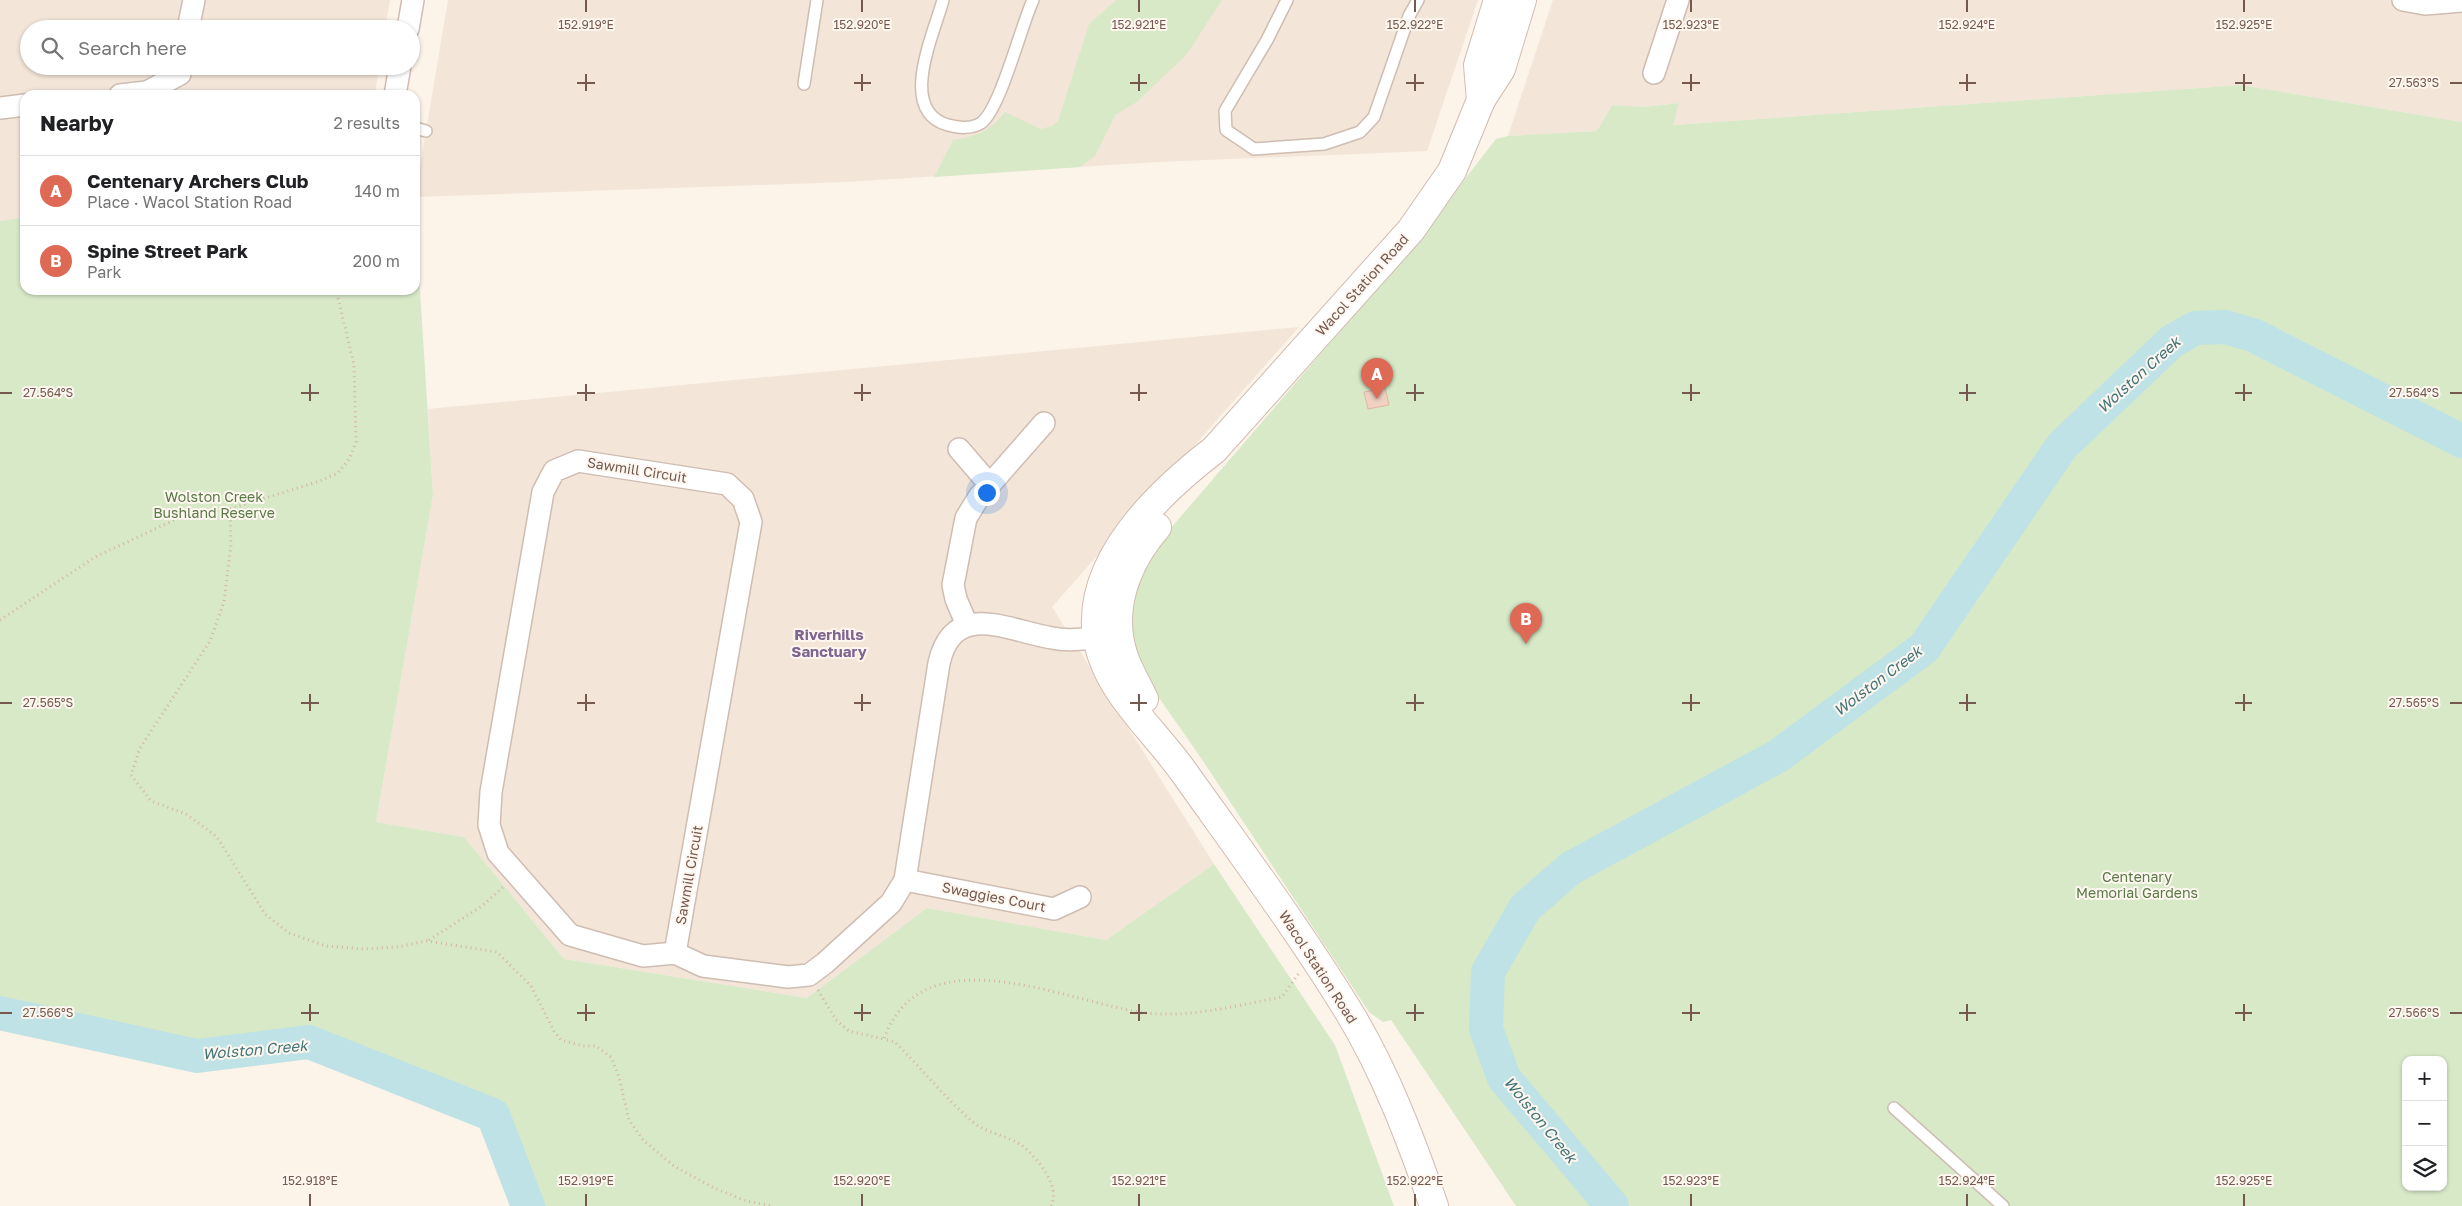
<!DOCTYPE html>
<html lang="en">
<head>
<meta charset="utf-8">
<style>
	:root { --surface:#fff; --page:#f6f6f6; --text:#202124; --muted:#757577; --line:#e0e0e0; --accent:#de6a56 }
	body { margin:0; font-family:"Golos Text",sans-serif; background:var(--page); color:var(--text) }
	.controls { position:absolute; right:15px; bottom:15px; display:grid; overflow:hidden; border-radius:10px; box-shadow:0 1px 4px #0004 }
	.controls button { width:45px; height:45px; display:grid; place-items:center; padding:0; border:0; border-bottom:1px solid var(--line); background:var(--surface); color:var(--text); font:25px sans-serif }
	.you { position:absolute; left:986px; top:492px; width:18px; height:18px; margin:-12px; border:4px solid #fff; border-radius:50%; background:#1a73e8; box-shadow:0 0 0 8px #1a73e833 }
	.badge { display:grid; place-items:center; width:32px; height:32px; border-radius:50%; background:var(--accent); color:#fff; font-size:16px; font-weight:700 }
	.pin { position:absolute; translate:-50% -41px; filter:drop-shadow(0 1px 2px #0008) }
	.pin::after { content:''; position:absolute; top:26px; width:18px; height:15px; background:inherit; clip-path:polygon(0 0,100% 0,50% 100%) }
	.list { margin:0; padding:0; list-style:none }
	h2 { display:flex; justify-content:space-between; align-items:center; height:65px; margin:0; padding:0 20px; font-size:21px }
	h2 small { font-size:16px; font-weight:400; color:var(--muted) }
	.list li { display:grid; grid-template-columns:32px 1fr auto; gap:15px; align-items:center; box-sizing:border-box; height:70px; padding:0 20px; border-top:1px solid var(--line) }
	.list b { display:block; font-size:19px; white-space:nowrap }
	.list p { margin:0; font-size:16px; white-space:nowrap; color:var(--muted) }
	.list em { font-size:16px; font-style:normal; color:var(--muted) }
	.icon { flex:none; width:28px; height:28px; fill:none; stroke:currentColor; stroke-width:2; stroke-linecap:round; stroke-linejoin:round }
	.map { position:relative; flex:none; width:2462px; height:1206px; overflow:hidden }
	.search { position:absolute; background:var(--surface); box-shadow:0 1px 4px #0004; left:20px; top:20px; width:400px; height:55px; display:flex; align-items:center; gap:12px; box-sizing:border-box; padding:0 18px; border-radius:28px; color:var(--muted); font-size:19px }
	.panel { position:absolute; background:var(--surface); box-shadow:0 1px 4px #0004; left:20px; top:90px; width:400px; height:205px; border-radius:15px }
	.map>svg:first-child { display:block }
</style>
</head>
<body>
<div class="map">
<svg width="2462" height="1206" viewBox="0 0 2462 1206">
	<rect width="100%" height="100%" fill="#fcf3e9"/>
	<g fill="#f3e5d8">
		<polygon points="0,0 390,0 385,29 29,29 29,66 379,66 375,95 25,95 25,217 0,221"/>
		<polygon points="448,0 1478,0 1427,151 1157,162 846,182 415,197"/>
		<polygon points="1553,0 2462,0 2462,122 2242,85 1672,125 1678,103 1644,107 1612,105 1597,131 1508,136"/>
		<polygon points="1299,327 1052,607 1214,864 1106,940 927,908 807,998 564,959 464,837 376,822 433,495 428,409"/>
	</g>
	<g fill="#d8e9c8" fill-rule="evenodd">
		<path d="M 1116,0 L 1222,0 L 1187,54 L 1137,102 L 1116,114 L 1095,156 L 1080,167 L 934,177 L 953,140 C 977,136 989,132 1005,112 L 1041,129 L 1052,126 L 1058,121 L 1089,24 Z"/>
		<path d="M 2242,85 L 2462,122 L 2462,1206 L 1516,1206 L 1391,1020 L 1383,1022 L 1369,1012 L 1201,758 L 1155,692 L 1128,636 L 1127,612 L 1152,550 L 1360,308 L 1441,210 L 1496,139 L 1508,136 L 1597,131 L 1612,105 L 1644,107 L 1679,103 L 1673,125 ZM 2406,1060 L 2443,1060 L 2443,1187 L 2406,1187 Z"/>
		<polygon points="415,211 433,495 376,822 464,837 564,959 807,998 927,908 1106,940 1214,864 1335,1045 1394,1206 537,1206 537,1198 499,1101 309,1031 195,1046 0,998 0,221 25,217 25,290 415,290"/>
	</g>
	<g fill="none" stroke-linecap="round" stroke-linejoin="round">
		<g stroke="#bee2e5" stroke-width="34">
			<polyline points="0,1013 197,1056 309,1042 493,1115 528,1206"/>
			<polyline points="1612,1206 1504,1078 1486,1029 1488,972 1525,908 1571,868 1778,756 1924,648 2062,446 2171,342 2195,328 2225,327 2253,335 2462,441"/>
		</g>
	</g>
	<polygon fill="#f0d1c2" stroke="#e1b6a4" points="1385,388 1389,405 1368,409 1364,392"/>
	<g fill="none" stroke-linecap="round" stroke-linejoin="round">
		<defs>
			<g id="lane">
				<path d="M 943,0 C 934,34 897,111 948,125 C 958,128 972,129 981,123 C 1000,110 1021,26 1033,0"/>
				<polyline points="1287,0 1267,40 1225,111 1226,130 1254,149 1324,144 1360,132 1374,117 1409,16 1418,0"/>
				<polyline points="804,84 817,0"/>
				<polyline points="415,128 426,131"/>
				<polyline points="1894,1108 2003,1206"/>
			</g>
			<g id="street">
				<polyline points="2403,0 2425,4 2462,1"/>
				<polyline points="188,29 194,0"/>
				<polyline points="408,29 413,0"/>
				<polyline points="1654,73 1678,0"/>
				<polyline points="120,95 147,92 180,74 181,66"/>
				<polyline points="395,95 400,66"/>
				<polyline points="0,108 25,105"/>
				<polyline points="959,449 990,485"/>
				<polyline points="967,625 956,599 953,585 966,518 979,497 1044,423"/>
				<polyline points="905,880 1054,909 1080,897"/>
				<path d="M 675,953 L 751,522 L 743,499 L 727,484 L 578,461 L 554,471 L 543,492 L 491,792 L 489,825 L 498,853 L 570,935 L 643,956 L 675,953 L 703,966 L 788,977 L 809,975 L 825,963 L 891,903 L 905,880 L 939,663 C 954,599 1008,631 1052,638 C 1072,642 1093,638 1113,634"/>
			</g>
			<g id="secondary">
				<polyline points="1481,100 1478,65 1498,0"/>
				<path d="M 1144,699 C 1137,685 1129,671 1124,657 C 1108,610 1126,563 1157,527"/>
				<path d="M 1434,1206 C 1411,1140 1386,1073 1349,1012 C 1298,929 1240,851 1183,771 C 1151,726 1100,686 1096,627 C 1092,555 1162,490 1214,450 L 1411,230 L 1452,171 L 1481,100 L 1501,69 L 1522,0"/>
			</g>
		</defs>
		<use href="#lane" stroke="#cfbdb2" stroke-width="14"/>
		<use href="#street" stroke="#cfbdb2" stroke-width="24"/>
		<use href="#secondary" stroke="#d2bcb0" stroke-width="30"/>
		<g stroke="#d5b4a5" stroke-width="3" stroke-dasharray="1 4" stroke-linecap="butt">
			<polyline points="230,509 320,481 338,473 350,458 356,442 354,365 336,290"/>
			<polyline points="0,620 95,557 183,516 230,509 231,545 224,602 210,641 140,748 131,775 151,801 186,814 217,837 265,914 289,933 326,946 364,949 396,947 427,941 497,952 531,986 554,1031 561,1040 583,1046 596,1046 611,1057 619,1077 629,1120 643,1140 674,1166 712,1187 746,1201 772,1206"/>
			<polyline points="429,940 482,906 503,887"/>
			<polyline points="818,990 836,1020 849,1031 884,1039"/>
			<path d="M 1051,1206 C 1061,1187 1038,1159 1024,1147 C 1010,1136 988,1134 973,1122 C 945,1098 921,1068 895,1042 L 884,1039 C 923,930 1070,1004 1147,1013 C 1191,1018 1238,1005 1282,997 L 1299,973"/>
		</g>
		<use href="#lane" stroke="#fff" stroke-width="11"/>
		<use href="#street" stroke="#fff" stroke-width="21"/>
		<use href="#secondary" stroke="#fff" stroke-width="28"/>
	</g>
	<path fill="none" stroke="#75594e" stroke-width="2" d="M 586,0 L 586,12M 862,0 L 862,12M 1139,0 L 1139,12M 1415,0 L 1415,12M 1691,0 L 1691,12M 1967,0 L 1967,12M 2244,0 L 2244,12M 586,74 L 586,91M 862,74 L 862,91M 1139,74 L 1139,91M 1415,74 L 1415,91M 1691,74 L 1691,91M 1967,74 L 1967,91M 2244,74 L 2244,91M 577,83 L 595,83M 854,83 L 871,83M 1130,83 L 1147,83M 1406,83 L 1424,83M 1682,83 L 1700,83M 1959,83 L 1976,83M 2235,83 L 2252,83M 2450,83 L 2462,83M 310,384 L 310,401M 586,384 L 586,401M 862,384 L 862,401M 1139,384 L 1139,401M 1415,384 L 1415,401M 1691,384 L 1691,401M 1967,384 L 1967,401M 2244,384 L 2244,401M 0,393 L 12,393M 301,393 L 319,393M 577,393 L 595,393M 854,393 L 871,393M 1130,393 L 1147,393M 1406,393 L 1424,393M 1682,393 L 1700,393M 1959,393 L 1976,393M 2235,393 L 2252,393M 2450,393 L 2462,393M 310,694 L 310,711M 586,694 L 586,711M 862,694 L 862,711M 1139,694 L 1139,711M 1415,694 L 1415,711M 1691,694 L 1691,711M 1967,694 L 1967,711M 2244,694 L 2244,711M 0,703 L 12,703M 301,703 L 319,703M 577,703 L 595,703M 854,703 L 871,703M 1130,703 L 1147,703M 1406,703 L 1424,703M 1682,703 L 1700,703M 1959,703 L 1976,703M 2235,703 L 2252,703M 2450,703 L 2462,703M 310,1004 L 310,1021M 586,1004 L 586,1021M 862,1004 L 862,1021M 1139,1004 L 1139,1021M 1415,1004 L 1415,1021M 1691,1004 L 1691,1021M 1967,1004 L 1967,1021M 2244,1004 L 2244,1021M 0,1013 L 12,1013M 301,1013 L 319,1013M 577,1013 L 595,1013M 854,1013 L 871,1013M 1130,1013 L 1147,1013M 1406,1013 L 1424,1013M 1682,1013 L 1700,1013M 1959,1013 L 1976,1013M 2235,1013 L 2252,1013M 2450,1013 L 2462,1013M 310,1194 L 310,1206M 586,1194 L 586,1206M 862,1194 L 862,1206M 1139,1194 L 1139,1206M 1415,1194 L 1415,1206M 1691,1194 L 1691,1206M 1967,1194 L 1967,1206M 2244,1194 L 2244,1206"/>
	<g text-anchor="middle" stroke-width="4" stroke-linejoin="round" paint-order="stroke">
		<g font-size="14" fill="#75594e" stroke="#fef7f0">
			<text transform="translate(1362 285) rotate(-48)" y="5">Wacol Station Road</text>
			<text transform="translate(637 470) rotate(9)" y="5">Sawmill Circuit</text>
			<text transform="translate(689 875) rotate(-80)" y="5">Sawmill Circuit</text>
			<text transform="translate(994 897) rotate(11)" y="5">Swaggies Court</text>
			<text transform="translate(1318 967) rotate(57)" y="5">Wacol Station Road</text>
		</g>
		<g font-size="14" fill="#5a7a46" stroke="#fef7f0">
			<text x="214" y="502">Wolston Creek<tspan x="214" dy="16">Bushland Reserve</tspan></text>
			<text x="2137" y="882">Centenary<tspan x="2137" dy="16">Memorial Gardens</tspan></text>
		</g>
		<g font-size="15" font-style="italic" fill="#427479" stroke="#fef7f0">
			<text transform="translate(2139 375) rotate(-42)" y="5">Wolston Creek</text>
			<text transform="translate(1878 681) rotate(-37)" y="5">Wolston Creek</text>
			<text transform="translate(255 1050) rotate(-5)" y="5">Wolston Creek</text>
			<text transform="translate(1540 1120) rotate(51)" y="5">Wolston Creek</text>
		</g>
		<g font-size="15" font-weight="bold" fill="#7f6691" stroke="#fef7f0">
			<text x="829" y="640">Riverhills<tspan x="829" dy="17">Sanctuary</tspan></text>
		</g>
	</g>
	<g font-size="12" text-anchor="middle" fill="#75594e" stroke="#fef7f0" stroke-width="4" stroke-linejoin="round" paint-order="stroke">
		<text x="586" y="29">152.919°E</text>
		<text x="862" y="29">152.920°E</text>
		<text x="1139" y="29">152.921°E</text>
		<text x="1415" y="29">152.922°E</text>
		<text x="1691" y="29">152.923°E</text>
		<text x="1967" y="29">152.924°E</text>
		<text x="2244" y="29">152.925°E</text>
		<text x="2414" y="87">27.563°S</text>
		<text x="48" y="397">27.564°S</text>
		<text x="2414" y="397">27.564°S</text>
		<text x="48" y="707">27.565°S</text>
		<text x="2414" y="707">27.565°S</text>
		<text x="48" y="1017">27.566°S</text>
		<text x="2414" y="1017">27.566°S</text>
		<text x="310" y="1185">152.918°E</text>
		<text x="586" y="1185">152.919°E</text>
		<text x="862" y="1185">152.920°E</text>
		<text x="1139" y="1185">152.921°E</text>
		<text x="1415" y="1185">152.922°E</text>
		<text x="1691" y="1185">152.923°E</text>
		<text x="1967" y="1185">152.924°E</text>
		<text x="2244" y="1185">152.925°E</text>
	</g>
</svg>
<div class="controls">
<button>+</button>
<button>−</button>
<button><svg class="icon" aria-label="layers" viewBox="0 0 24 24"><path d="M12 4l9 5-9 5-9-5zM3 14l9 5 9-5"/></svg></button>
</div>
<div class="you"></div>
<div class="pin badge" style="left:1377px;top:399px">A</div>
<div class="pin badge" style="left:1526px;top:644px">B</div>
<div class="search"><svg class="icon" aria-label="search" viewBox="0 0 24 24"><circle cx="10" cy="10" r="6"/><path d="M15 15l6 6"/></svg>Search here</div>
<section class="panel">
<h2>Nearby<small>2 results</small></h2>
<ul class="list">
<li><span class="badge">A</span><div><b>Centenary Archers Club</b><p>Place · Wacol Station Road</p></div><em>140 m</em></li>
<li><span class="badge">B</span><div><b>Spine Street Park</b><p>Park</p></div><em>200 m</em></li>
</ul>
</section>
</div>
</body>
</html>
